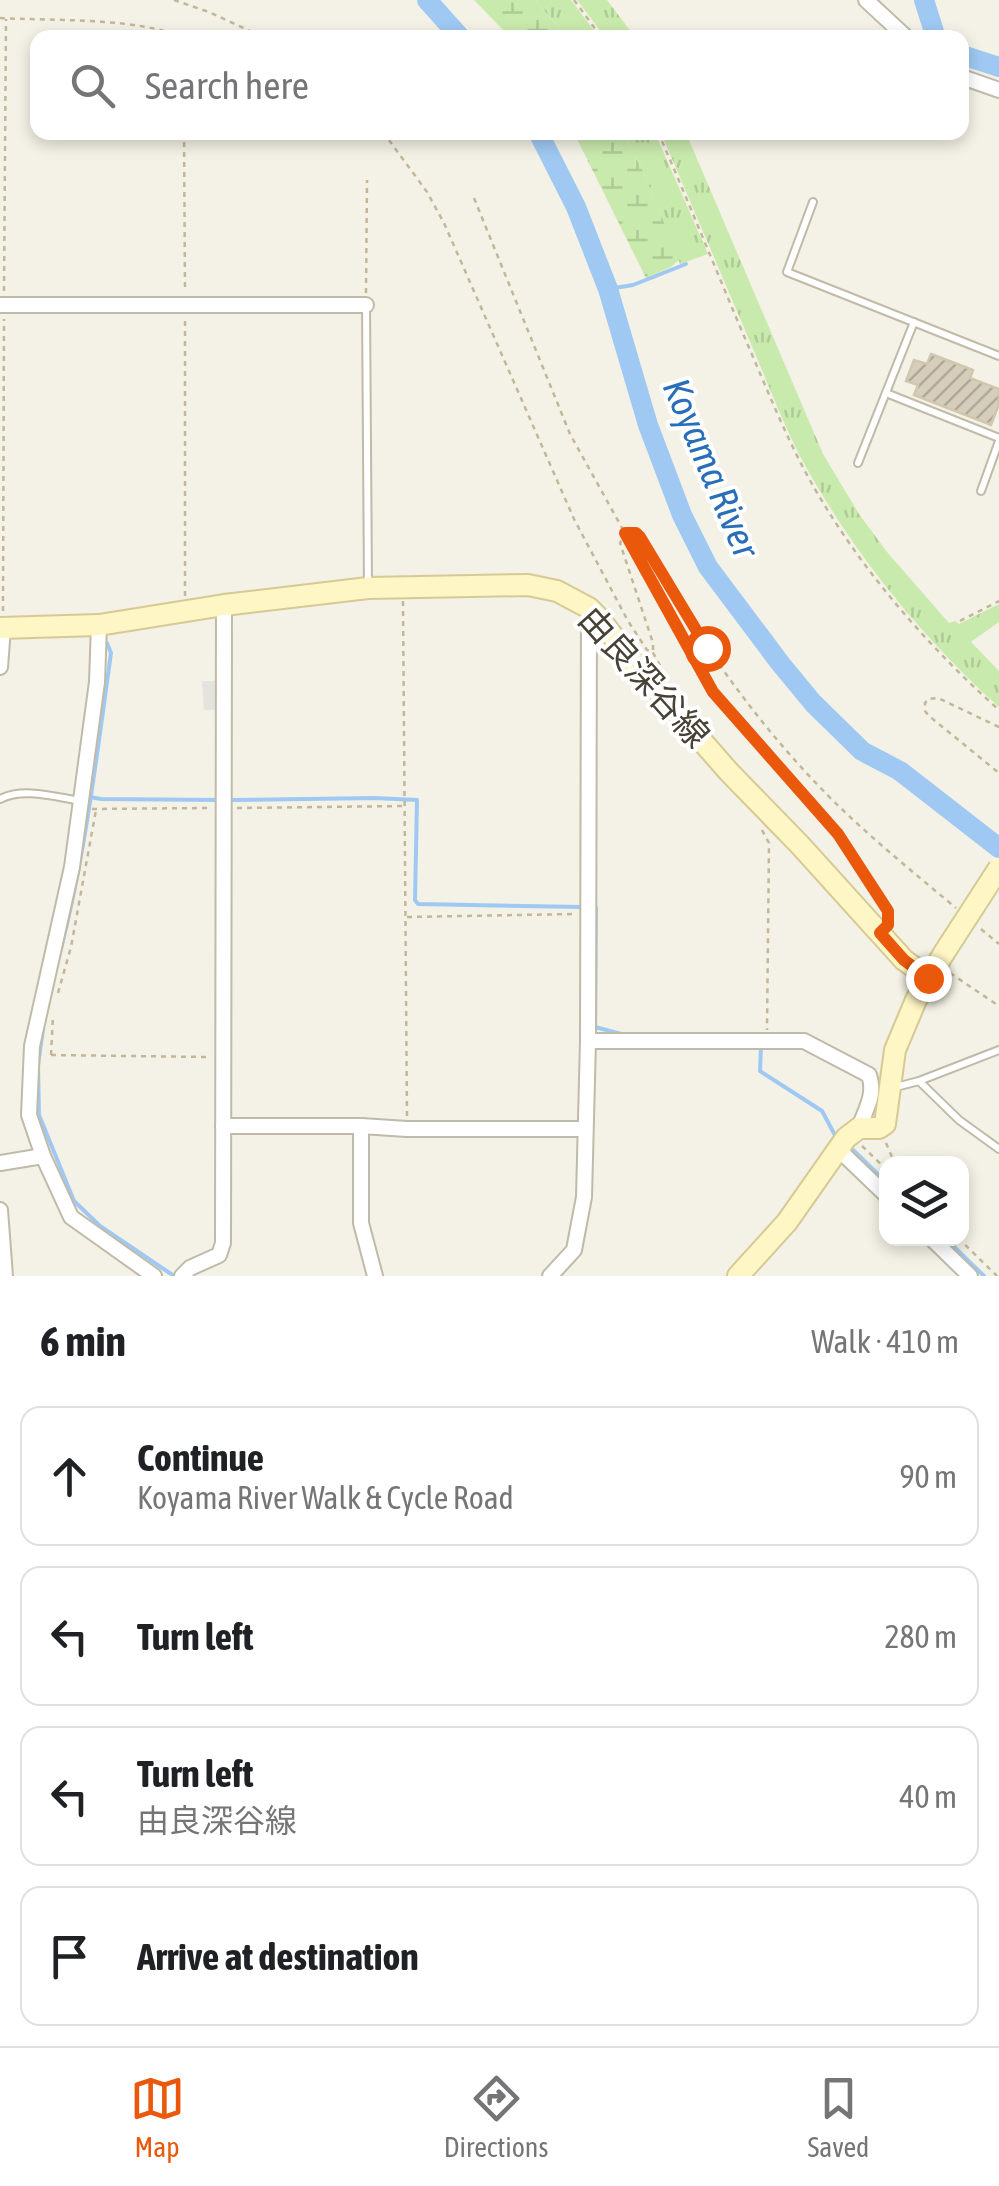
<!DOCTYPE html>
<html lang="en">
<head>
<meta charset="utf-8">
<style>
	:root { --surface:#fff; --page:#f2f2f2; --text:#202124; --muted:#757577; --line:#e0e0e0; --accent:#ea580c }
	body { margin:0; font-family:"Asap Condensed","Noto Sans JP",sans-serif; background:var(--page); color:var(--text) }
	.controls { position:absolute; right:30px; bottom:30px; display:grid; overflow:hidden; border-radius:20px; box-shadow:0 5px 15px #0003 }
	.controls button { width:90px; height:90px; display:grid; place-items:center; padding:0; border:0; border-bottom:2px solid var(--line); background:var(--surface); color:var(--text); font:50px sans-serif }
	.stop { position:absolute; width:30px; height:30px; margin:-22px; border:8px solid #ea580c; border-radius:50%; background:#fff }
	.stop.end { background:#ea580c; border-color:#fff; box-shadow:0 2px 10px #0008 }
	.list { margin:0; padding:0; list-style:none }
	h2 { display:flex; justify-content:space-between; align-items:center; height:130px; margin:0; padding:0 40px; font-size:42px }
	h2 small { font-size:32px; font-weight:400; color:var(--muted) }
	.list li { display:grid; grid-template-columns:65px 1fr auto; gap:30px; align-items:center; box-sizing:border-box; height:140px; margin:0 20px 20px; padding:0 20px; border:2px solid var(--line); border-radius:20px }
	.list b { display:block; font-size:38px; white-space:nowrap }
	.list p { margin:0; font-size:32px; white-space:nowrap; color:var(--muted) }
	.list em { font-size:32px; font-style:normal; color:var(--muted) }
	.icon { flex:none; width:55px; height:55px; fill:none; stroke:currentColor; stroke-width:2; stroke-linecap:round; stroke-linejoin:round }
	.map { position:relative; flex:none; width:999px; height:1276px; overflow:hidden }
	.search { position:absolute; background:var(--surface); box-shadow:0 5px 15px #0003; left:30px; right:30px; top:30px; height:110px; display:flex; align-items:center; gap:25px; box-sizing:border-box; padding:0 35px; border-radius:20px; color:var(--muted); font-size:38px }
	.sheet { height:770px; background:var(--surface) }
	nav { display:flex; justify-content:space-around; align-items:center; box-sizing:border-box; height:140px; border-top:2px solid var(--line); background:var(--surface); font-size:28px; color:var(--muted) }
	nav a { display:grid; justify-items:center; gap:5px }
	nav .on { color:var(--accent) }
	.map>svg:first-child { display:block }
</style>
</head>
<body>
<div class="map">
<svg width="999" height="1276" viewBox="0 0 999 1276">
	<defs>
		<pattern id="grass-tufts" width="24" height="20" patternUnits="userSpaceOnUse" patternTransform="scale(2.5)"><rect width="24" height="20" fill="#c9eaad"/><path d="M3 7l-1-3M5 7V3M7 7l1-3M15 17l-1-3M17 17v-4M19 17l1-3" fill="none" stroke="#aeca95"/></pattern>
		<pattern id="wetland-marsh" width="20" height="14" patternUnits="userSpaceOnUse" patternTransform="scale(2.5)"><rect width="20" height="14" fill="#c9eaad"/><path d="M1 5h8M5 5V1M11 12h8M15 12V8" fill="none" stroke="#aeca95"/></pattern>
		<pattern id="building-hatch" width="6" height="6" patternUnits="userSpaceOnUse" patternTransform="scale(2.5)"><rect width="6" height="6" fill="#d6cebb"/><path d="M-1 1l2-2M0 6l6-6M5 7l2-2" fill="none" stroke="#afa999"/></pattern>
	</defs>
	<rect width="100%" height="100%" fill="#f4f1e6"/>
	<g fill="url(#grass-tufts)">
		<polygon points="535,0 571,0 599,37 567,37"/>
		<polygon points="577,0 607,0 635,37 605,37"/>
		<polygon points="623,133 655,133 708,254 680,264 643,171"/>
		<path d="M 661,133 L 686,133 L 823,454 L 859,514 L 887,552 L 949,623 L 955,621 L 959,624 L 999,604 L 999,622 L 971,642 L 999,671 L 999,707 C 920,636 850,549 800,456 C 780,417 765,376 748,337 C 719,269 690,201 661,133 Z"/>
	</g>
	<g fill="url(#wetland-marsh)">
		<polygon points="474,0 535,0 567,37 510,37"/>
		<polygon points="574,133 623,133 643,171 679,260 671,267 646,278"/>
	</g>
	<polygon fill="#e4e3de" points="202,681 219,681 219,710 204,710"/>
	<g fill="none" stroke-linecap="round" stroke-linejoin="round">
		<g stroke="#9fc9f3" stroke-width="4">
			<polyline points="608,289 633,285 686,264"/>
			<polyline points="90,797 101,799 220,800"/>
			<polyline points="230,800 375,798 417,800 415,900 418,904 582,907"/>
			<polyline points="592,907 596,908 595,1027 625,1035"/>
			<path d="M 59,956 C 85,857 97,754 111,653 L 107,643"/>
			<polyline points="43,1029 38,1065 39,1115 74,1201 100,1226 174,1276"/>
			<polyline points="761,1047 760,1071 822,1111 836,1137"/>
			<polyline points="851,1148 886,1182"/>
			<polyline points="945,1238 984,1276"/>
		</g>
		<g stroke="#9fc9f3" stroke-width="20">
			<polyline points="427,0 461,38"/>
			<polyline points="924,0 936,38"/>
			<polyline points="962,55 999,67"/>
			<polyline points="538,132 576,207 608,289 648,425 682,515 708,567 780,663 813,703 862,751 900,771 999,848"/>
		</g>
	</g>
	<polygon fill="url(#building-hatch)" stroke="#d1c7ae" stroke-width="2.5" points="931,354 973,370 970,378 999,389 999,404 991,425 914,395 918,385 906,381 914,360 927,364"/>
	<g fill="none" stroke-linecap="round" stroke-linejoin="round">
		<defs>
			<g id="lane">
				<polyline points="813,202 787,272 999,356"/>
				<polyline points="366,305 368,586"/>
				<polyline points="886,393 999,438"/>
				<polyline points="858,463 914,322"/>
				<polyline points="981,491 999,441"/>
				<path d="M 0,799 C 24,787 55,797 81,801"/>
				<polyline points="919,1081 959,1120 999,1149"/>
				<polyline points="892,1088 919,1081 999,1050"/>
			</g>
			<g id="street">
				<polyline points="866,0 907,38"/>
				<polyline points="962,77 999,90"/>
				<polyline points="0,305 366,305"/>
				<polyline points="99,625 97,682 72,867 32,1046 29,1115 43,1156 71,1217 154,1276"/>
				<polyline points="0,667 3,628"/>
				<path d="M 588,1041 L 804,1041 L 869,1075 C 876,1095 865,1110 859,1128"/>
				<polyline points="223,1126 361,1126 407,1129 585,1129"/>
				<polyline points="361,1126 361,1223 375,1276"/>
				<polyline points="837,1148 886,1195"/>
				<polyline points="0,1163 43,1156"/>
				<polyline points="0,1210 5,1276"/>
				<polyline points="931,1238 970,1276"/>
				<polyline points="182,1276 190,1268 219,1255 223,1243 224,605"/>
				<polyline points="550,1276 574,1250 584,1197 588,1041 589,608"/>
			</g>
			<g id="secondary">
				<polyline points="0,628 99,625 224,605 368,588 528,585 557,591 589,608 598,617 637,667 729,772 800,845 904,960 929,978"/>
				<polyline points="738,1276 787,1222 846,1138 859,1128 879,1128 885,1124 895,1050 916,1000 944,953"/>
			</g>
		</defs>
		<use href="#lane" stroke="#c0baa8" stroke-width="10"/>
		<use href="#street" stroke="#c0baa8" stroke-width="18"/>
		<use href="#secondary" stroke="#d6ca94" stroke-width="24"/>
		<g stroke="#c2b799" stroke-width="2.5" stroke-dasharray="5 5" stroke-linecap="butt">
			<polyline points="174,0 209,12 265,38"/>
			<polyline points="574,0 602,38"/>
			<path d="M 0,18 C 49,21 140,17 183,38"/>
			<polyline points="184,132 185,291"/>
			<polyline points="383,132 427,192 444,223 574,519 628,621 647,650 652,651 664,673"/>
			<path d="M 658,132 C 690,205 719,278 750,350 C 772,401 793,454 822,501 C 869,579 932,650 999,710"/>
			<polyline points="474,198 570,434 713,692 838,834 888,911 889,920"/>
			<polyline points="4,291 6,19"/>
			<polyline points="366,293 367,180"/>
			<polyline points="185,596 185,319"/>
			<polyline points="403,601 407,1118"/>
			<polyline points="3,611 4,319"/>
			<polyline points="960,621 999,601"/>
			<path d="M 653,650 L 653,643 L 620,543 L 625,533 L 636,533 L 640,537 C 688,624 745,708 813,780 C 857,827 907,867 956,908"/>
			<polyline points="999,727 938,698 928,699 925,703 925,711 929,716 999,773"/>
			<polyline points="237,808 404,806"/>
			<polyline points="92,809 209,808"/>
			<polyline points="762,830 769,843 767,1030"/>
			<polyline points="407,917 574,914"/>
			<polyline points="981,929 999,944"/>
			<polyline points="950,973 999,1006"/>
			<polyline points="58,993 71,947 96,810"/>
			<polyline points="51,1055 53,1015"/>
			<polyline points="51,1055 208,1057"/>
			<polyline points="886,1143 895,1164"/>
			<polyline points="862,1146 886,1169"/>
			<polyline points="958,1238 997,1276"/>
		</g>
		<use href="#lane" stroke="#fff" stroke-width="6"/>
		<use href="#street" stroke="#fff" stroke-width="14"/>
		<use href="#secondary" stroke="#fff6c5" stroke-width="20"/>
		<defs>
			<polyline id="secondary-bridge" points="944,953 999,868"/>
		</defs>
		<use href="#secondary-bridge" stroke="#d6ca94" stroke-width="24" stroke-linecap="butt"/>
		<use href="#secondary-bridge" stroke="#fff6c5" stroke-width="20"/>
	</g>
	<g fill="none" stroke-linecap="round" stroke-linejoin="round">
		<polyline stroke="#ea580c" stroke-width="12" points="707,648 640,537 636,533 625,533 713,692 838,834 888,911 888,925 880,933 904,960 928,978"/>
	</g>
	<g text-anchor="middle" stroke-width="8" stroke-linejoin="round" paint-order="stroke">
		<g font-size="35" fill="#474235" stroke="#fff">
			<text transform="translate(644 677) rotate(48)" y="12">由良深谷線</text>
		</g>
		<g font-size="38" font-style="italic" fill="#296eb8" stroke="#fff">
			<text transform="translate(711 468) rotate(67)" y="13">Koyama River</text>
		</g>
	</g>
</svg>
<div class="controls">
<button><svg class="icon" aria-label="layers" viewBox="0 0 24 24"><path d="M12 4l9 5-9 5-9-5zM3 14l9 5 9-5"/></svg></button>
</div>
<div class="stop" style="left:707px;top:648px"></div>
<div class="stop end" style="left:928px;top:978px"></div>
<div class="search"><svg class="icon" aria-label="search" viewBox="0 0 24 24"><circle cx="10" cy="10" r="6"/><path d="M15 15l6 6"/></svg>Search here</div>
</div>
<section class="sheet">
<h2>6 min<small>Walk · 410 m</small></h2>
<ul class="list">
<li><svg class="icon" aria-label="ahead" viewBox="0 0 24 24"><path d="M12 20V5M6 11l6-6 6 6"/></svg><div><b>Continue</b><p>Koyama River Walk &amp; Cycle Road</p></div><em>90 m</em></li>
<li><svg class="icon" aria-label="left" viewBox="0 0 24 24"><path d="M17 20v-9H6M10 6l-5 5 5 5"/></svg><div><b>Turn left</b></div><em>280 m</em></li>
<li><svg class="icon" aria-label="left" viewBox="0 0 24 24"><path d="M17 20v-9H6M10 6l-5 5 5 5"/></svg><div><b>Turn left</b><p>由良深谷線</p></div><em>40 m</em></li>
<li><svg class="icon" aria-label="arrive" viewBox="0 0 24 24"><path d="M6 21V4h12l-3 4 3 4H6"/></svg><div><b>Arrive at destination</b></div></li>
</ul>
</section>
<nav>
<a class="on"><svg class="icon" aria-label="map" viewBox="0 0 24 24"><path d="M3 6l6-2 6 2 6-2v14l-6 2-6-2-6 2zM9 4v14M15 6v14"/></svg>Map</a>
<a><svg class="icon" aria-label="directions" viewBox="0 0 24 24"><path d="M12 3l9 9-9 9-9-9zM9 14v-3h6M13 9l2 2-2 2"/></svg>Directions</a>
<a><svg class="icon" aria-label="saved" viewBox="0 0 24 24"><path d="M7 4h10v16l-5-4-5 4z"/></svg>Saved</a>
</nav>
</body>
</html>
